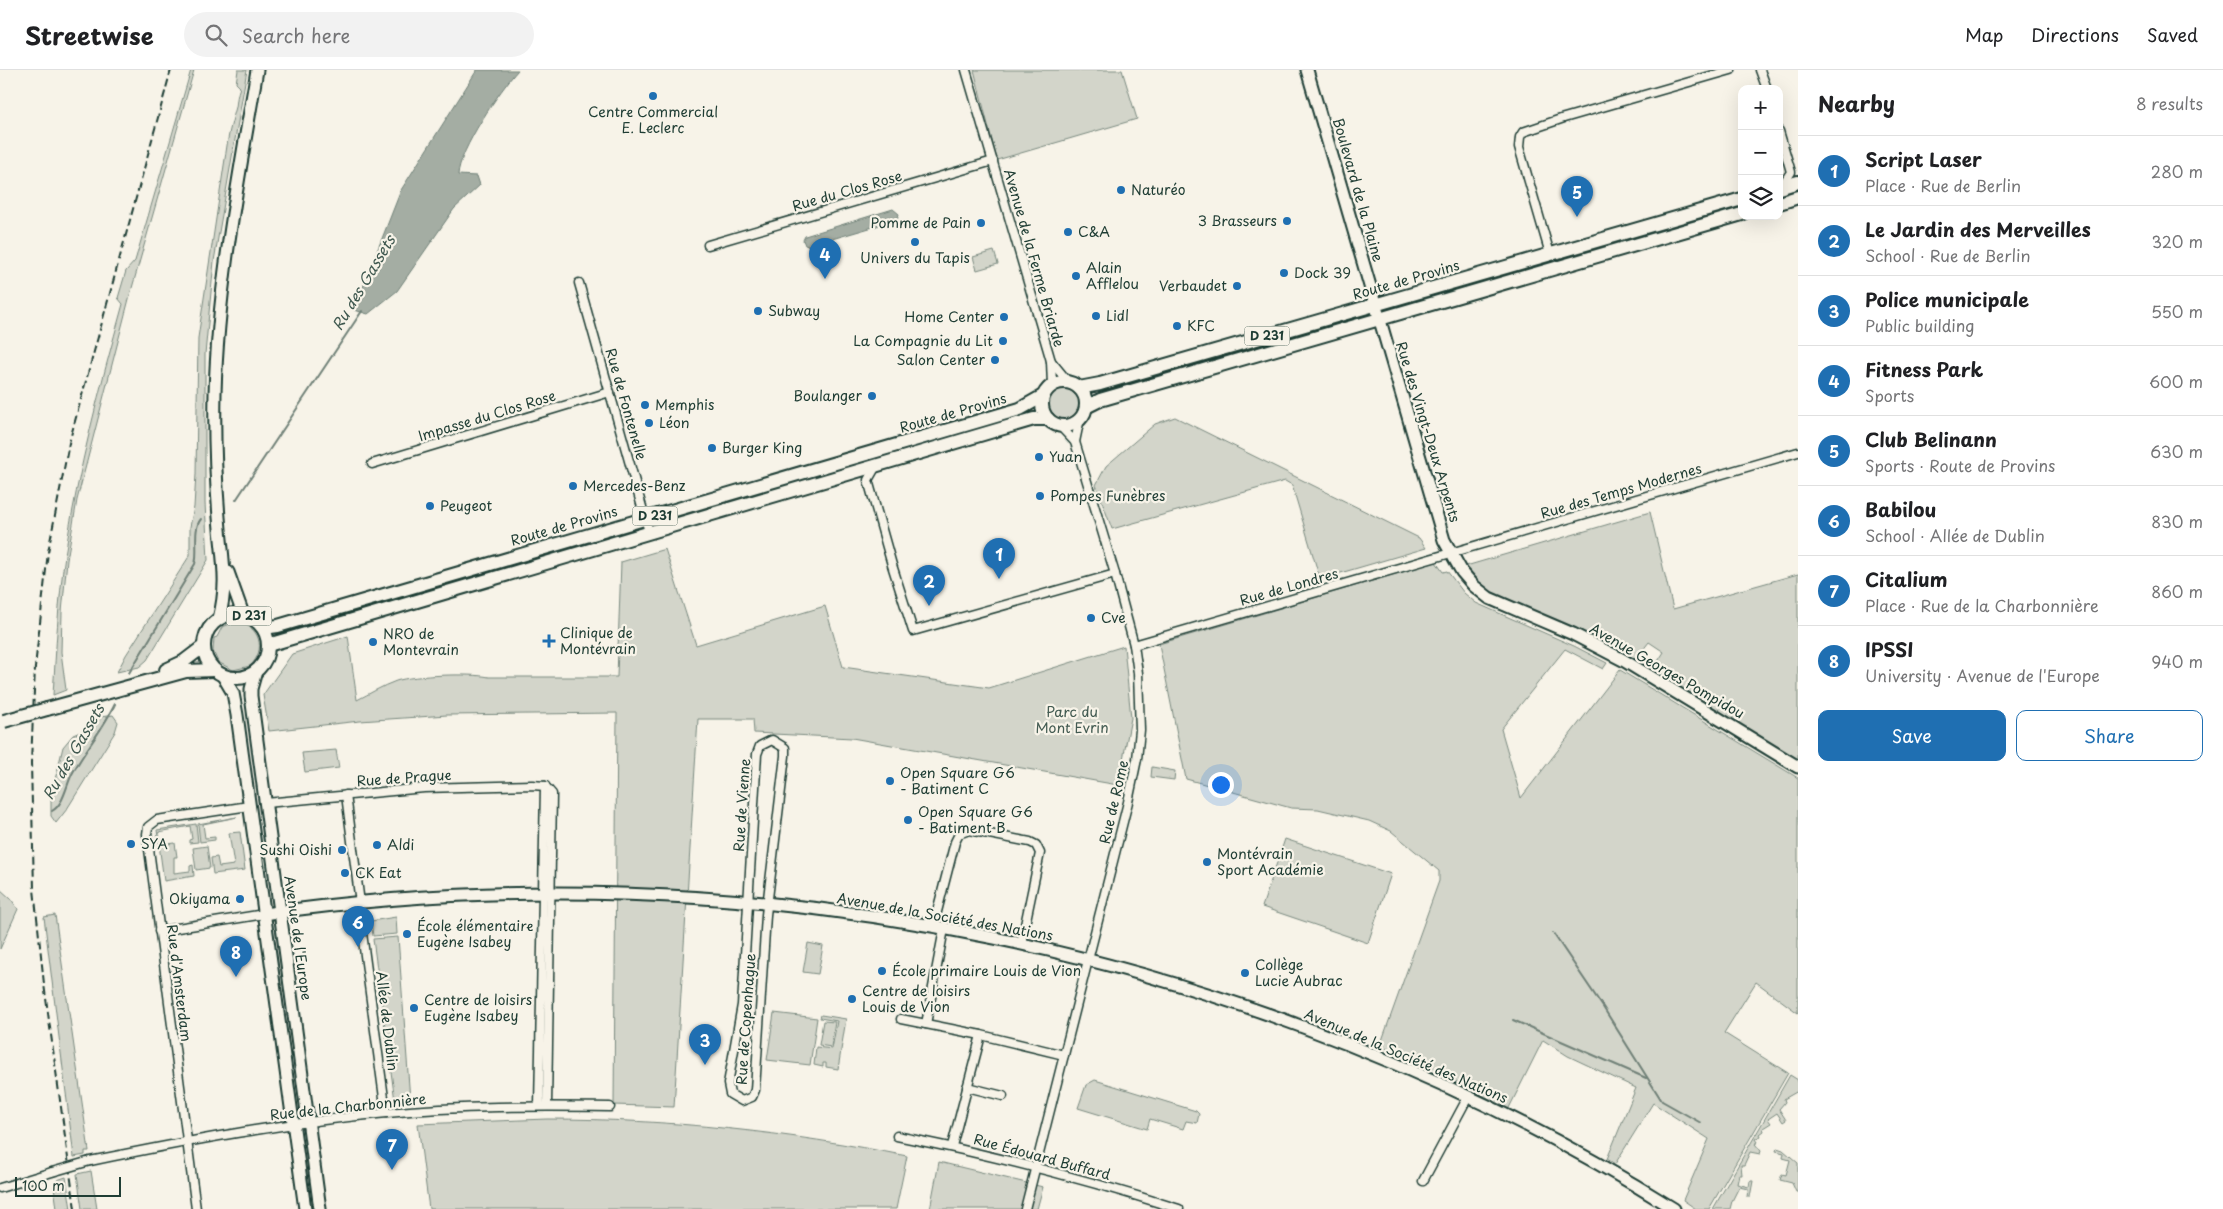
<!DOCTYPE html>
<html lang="en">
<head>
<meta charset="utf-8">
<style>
	:root { --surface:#fff; --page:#f2f2f2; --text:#202124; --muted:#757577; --line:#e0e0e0; --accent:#1f6fb2 }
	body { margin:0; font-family:"Playpen Sans",sans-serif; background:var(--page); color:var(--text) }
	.controls { position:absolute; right:15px; top:15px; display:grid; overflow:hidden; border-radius:10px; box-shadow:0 5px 20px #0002 }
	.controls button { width:45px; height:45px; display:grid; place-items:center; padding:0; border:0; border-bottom:1px solid var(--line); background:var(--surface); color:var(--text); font:25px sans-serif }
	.scale { position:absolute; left:15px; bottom:12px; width:106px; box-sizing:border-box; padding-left:5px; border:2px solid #1f3d34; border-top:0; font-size:14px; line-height:18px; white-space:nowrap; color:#1f3d34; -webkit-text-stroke:4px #f7f3e8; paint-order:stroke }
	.you { position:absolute; left:1220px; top:714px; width:18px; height:18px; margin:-12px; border:4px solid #fff; border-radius:50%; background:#1a73e8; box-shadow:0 0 0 8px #1a73e833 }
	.badge { display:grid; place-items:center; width:32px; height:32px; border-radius:50%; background:var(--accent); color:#fff; font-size:16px; font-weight:700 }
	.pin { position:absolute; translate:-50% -41px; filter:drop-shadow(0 1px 2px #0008) }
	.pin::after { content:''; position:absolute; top:26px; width:18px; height:15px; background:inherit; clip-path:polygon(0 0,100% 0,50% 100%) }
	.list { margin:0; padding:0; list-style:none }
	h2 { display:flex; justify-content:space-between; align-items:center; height:65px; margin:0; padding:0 20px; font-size:21px }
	h2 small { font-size:16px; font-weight:400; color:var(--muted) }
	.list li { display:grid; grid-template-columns:32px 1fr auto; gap:15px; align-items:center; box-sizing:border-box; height:70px; padding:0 20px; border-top:1px solid var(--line) }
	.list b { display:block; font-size:19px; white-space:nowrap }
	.list p { margin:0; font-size:16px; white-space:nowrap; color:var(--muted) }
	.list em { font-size:16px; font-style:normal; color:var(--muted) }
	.actions { display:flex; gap:10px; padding:15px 20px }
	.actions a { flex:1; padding:11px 0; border:1px solid var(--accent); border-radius:10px; text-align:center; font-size:18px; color:var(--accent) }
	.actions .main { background:var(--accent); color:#fff }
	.icon { flex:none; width:28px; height:28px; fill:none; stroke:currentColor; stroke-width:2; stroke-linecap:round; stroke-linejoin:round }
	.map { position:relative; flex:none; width:1798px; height:1139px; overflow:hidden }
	header { display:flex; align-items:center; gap:30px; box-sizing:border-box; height:70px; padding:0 25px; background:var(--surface); border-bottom:1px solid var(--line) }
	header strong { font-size:24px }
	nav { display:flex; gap:28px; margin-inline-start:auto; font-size:18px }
	.search { width:350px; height:45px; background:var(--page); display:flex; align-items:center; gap:12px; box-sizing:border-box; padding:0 18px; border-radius:28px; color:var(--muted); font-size:19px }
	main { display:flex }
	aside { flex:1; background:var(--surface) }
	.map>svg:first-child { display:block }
</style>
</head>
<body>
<header>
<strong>Streetwise</strong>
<div class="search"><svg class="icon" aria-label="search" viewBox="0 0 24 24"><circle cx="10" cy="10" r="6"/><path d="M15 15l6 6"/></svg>Search here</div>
<nav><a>Map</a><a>Directions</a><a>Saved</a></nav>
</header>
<main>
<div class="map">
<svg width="1798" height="1139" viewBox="0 0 1798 1139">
	<rect width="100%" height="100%" fill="#f7f3e8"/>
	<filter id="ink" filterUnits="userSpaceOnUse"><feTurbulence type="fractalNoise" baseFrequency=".02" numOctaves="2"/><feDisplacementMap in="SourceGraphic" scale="10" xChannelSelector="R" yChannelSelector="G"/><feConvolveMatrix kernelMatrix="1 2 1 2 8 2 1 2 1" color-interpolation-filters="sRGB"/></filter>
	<g filter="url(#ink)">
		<g fill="#d3d5ca" stroke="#79897f">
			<path d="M 191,0 L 194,0 L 130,225 L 77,430 L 67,490 L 62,542 L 61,582 L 66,620 L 53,625 C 56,579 58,532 65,485 C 78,400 100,317 123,234 L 118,228 L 126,201 L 135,191 Z"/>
			<path d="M 238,0 L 247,0 L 214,191 L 205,284 L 205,433 L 208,490 L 147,590 L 139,597 L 117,602 L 126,585 L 190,485 L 190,457 L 194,437 L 196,404 L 198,268 L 228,69 C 230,58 233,48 236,37 C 237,30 237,25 240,17 L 236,13 Z"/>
			<polygon points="974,0 1122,0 1137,49 997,90"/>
			<polygon points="994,181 998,194 977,200 973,187"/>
			<circle cx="1064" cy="333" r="16"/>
			<polygon points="1175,347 1419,468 1426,478 1320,509 1292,415 1285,411 1112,459 1096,415 1106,396 1155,354"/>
			<path d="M 1650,442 L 1673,539 L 1798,504 L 1798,691 L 1651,602 L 1664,582 L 1649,572 L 1635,590 C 1618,581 1601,572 1584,565 C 1544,547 1489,536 1466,496 Z"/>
			<path d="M 665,479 L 696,575 L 825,536 L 843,597 L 989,618 L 1124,576 L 1131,648 L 1118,715 L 852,668 L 754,663 L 753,649 L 698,649 L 674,1037 L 614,1035 L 617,643 L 447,645 L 360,651 L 269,661 L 263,625 L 292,584 L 348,566 L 357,630 C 369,624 382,616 396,611 C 414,605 470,603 489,607 L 617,607 L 621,492 Z"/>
			<polygon points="1436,492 1443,502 1447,501 1464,523 1476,533 1574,576 1607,593 1603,599 1565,579 1501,659 1521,728 1620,600 1798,708 1798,943 1756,912 1724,963 1788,1003 1709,1139 1696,1139 1683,1130 1709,1069 1653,1033 1615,1094 1607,1089 1636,1018 1568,986 1543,970 1508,1040 1434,999 1380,976 1439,811 1439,801 1391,761 1369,751 1318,739 1291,738 1186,709 1159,574"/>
			<path d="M 236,552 C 260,555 267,580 250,596 L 233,600 L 218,592 L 213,581 L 214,568 L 217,567 L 222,557 Z"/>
			<polygon points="113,645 118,652 115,662 67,739 56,753 51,746 51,726 63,677 73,665 95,656 101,647"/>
			<polygon points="336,680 339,698 305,702 302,683"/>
			<polygon points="1152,697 1175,701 1174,710 1151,707"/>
			<polygon points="237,747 203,754 205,768 215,767 215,770 200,772 198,754"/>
			<polygon points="196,754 198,772 189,773 189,770 192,769 190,756 159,762 161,775 175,773 177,787 174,787 174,803 190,801 190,796 193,795 194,806 164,811 157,760"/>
			<polygon points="240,762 245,800 213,804 211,788 217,787 219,797 234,795 229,763"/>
			<polygon points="1285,769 1391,804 1368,873 1262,837"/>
			<polygon points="207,776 210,798 196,800 193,778"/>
			<polygon points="0,819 11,829 18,839 0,879"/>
			<polygon points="55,845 89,1081 85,1081 85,1085 74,1087 44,847"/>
			<polygon points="396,847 397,864 373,866 371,851"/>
			<polygon points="398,867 410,1030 395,1031 373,869"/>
			<polygon points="808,873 823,876 818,904 803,902"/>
			<polygon points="774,943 817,948 810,995 767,990"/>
			<polygon points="821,945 846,949 838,999 826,997 826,993 823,993 823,997 814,995 816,977 832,979 837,951 820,948"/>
			<polygon points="823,951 835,952 831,977 819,975"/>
			<polygon points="1790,1005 1798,1010 1798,1021 1784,1029 1785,1032 1779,1039 1786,1050 1783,1052 1777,1043 1768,1049 1771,1053 1763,1058 1764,1061 1760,1064 1761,1066 1756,1069 1758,1072 1755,1074 1761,1081 1760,1084 1750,1082 1744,1095 1741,1095 1742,1105 1739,1105 1737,1114 1749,1117 1750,1111 1753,1111 1750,1127 1747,1127 1748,1119 1739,1117 1732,1131 1730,1139 1713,1139"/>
			<polygon points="1095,1010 1196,1041 1199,1044 1197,1053 1186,1051 1183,1059 1150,1049 1147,1059 1078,1038 1086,1015"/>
			<path d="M 547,1049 C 668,1049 788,1062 907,1086 L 896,1139 L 429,1139 L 418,1054 Z"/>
			<polygon points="1777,1078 1783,1080 1798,1093 1798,1122 1796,1122 1792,1113 1780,1110 1782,1104 1786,1105 1790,1090 1783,1088 1784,1083 1776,1081"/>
			<polygon points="939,1092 1043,1117 1037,1139 930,1139"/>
			<polygon points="91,1101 97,1139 82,1139 77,1104"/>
			<polygon points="66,1107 71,1139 57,1139 54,1116 58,1115 57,1110"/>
		</g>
		<g fill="#a4ada3" stroke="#6f8077">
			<path d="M 477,0 L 518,0 C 500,20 459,80 458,105 L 477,106 L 480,115 L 454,139 L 397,221 L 368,244 L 354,240 L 401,120 Z"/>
			<polygon points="893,139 899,144 897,150 808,176 805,175 803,170 805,166"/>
		</g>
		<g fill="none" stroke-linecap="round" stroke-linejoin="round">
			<g stroke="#6f8077" stroke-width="2">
				<polyline points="236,430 362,241"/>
				<path d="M 129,603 L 195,494 C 199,480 192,460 201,449"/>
				<path d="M 52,741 C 64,734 66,716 72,704 C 85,680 103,659 115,634"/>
				<polyline points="1553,863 1603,937 1662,1031 1701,1053"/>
				<polyline points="1513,950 1646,1008"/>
			</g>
			<defs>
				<g id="street">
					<polyline points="966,0 1051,291 1052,315"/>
					<polyline points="1760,0 1767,19"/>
					<polyline points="1779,61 1791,102 1781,117"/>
					<polyline points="708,175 993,91"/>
					<polyline points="1550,184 1519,77 1520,67 1523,62 1564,48 1731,0"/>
					<polyline points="579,213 649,462"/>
					<polyline points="1051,291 1069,313"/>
					<polyline points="1060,356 1075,372"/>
					<polyline points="372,394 610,322"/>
					<polyline points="876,396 868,410 892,495 913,561 1115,504"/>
					<polyline points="1134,575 1798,382"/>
					<polygon points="772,670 785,678 785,686 766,845 755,1020 752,1027 742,1031 730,1024 728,1014 742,935 757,684 760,676"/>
					<polyline points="545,716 552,724 547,1036"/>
					<polyline points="346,725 360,833"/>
					<polyline points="266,733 424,718 532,715 545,716"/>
					<polyline points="358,833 386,1043"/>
					<polyline points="933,857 955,772 959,764 969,760 1030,772 1036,775 1040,783 1021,874"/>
					<polyline points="159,861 264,844"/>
					<polyline points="901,949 981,965 1064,985"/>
					<polyline points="926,954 944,859"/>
					<polyline points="967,1017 1003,1026"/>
					<polyline points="539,1036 545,716"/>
					<path d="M 897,1066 C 993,1085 1086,1109 1179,1139"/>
					<polyline points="952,1076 981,965"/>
					<path d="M 90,1091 C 188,1071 287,1052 387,1043 C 461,1036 536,1036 610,1037"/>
					<polyline points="1423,1111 1468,1027"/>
					<polyline points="0,1118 52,1102"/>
					<polyline points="196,1139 147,764 148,757 157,750 249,736"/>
					<polyline points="1025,1139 1128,732 1137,689 1140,660 1138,603 1134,575 1115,504 1075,372 1080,348"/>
				</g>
				<g id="secondary">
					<polyline points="1307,0 1444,470 1462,502 1474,516 1489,528 1573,564 1623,590 1798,697"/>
					<polyline points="228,502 243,544"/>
					<path d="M 219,549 C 228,514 223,493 220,459 C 216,414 214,368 215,323 C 218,214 239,107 257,0"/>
					<polyline points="256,601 251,619 251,626 320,1139"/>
					<polyline points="223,606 233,623 237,645 305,1139"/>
					<path d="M 264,844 C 747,774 1260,880 1674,1139"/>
				</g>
				<g id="primary">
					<polyline points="1779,118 1798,112"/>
					<polyline points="1779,133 1798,127"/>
					<circle cx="1064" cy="334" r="22"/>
					<polyline points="1079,318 1100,314 1742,129"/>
					<polyline points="1086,337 1100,330 1742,144"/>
					<circle cx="236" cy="576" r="32"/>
					<polyline points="263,558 278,556 1020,339 1043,326"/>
					<polyline points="268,575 1034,349 1048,349"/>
					<polyline points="166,600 183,592 204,576"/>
					<polyline points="47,639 186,601 214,600"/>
				</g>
			</defs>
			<use href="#street" stroke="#1f3d34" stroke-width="11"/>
			<use href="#secondary" stroke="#1f3d34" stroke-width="15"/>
			<use href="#primary" stroke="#1f3d34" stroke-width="16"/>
			<use href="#street" stroke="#f7f3e8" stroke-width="8"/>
			<use href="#secondary" stroke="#f7f3e8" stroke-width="11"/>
			<use href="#primary" stroke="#f7f3e8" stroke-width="12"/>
			<polyline stroke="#1f3d34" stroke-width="2" stroke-dasharray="8 4" stroke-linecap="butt" points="75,1139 44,914 34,819 31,693 35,597 48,482 69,373 171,0"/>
			<defs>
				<polyline id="street-bridge" points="52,1102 90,1091"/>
				<polyline id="primary-bridge" points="4,651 47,639"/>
			</defs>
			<use href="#street-bridge" stroke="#1f3d34" stroke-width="11" stroke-linecap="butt"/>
			<use href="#primary-bridge" stroke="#1f3d34" stroke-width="16" stroke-linecap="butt"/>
			<use href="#street-bridge" stroke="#f7f3e8" stroke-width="8"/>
			<use href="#primary-bridge" stroke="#f7f3e8" stroke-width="12"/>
		</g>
	</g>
	<g fill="#1f6fb2" stroke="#f7f3e8" stroke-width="2">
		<circle cx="653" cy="26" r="5"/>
		<circle cx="1121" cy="120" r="5"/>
		<circle cx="1287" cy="151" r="5"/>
		<circle cx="981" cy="153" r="5"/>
		<circle cx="1068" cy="162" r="5"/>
		<circle cx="915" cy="172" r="5"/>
		<circle cx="1284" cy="203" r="5"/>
		<circle cx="1076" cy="206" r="5"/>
		<circle cx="1237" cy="216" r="5"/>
		<circle cx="758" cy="241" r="5"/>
		<circle cx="1096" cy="246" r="5"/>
		<circle cx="1004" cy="247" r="5"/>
		<circle cx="1177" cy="256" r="5"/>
		<circle cx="1003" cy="271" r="5"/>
		<circle cx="995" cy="290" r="5"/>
		<circle cx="872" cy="326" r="5"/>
		<circle cx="645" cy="335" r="5"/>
		<circle cx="649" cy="353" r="5"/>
		<circle cx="712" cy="378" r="5"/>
		<circle cx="1039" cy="387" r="5"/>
		<circle cx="573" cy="416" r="5"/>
		<circle cx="1040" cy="426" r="5"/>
		<circle cx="430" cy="436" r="5"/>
		<circle cx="1091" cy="548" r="5"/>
		<path d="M546.5 563.5h5v5h5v5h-5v5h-5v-5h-5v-5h5z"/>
		<circle cx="373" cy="572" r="5"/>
		<circle cx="890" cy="711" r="5"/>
		<circle cx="908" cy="750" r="5"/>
		<circle cx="131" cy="774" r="5"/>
		<circle cx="377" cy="775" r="5"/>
		<circle cx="342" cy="780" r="5"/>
		<circle cx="1207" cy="792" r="5"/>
		<circle cx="345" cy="803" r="5"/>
		<circle cx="240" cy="829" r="5"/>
		<circle cx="407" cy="864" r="5"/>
		<circle cx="882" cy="901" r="5"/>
		<circle cx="1245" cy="903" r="5"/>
		<circle cx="852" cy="929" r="5"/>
		<circle cx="414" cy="938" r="5"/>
	</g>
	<g text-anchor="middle" stroke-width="4.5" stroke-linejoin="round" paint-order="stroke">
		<g fill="#f7f3e8" stroke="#60746a" stroke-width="1">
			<rect x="1244.5" y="256.5" width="45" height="19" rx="4"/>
			<rect x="632.5" y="436.5" width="45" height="19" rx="4"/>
			<rect x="226.5" y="536.5" width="45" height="19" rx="4"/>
		</g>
		<g font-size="12" font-weight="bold" fill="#1f3d34">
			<text x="1267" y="270">D 231</text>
			<text x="655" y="450">D 231</text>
			<text x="249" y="550">D 231</text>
		</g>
		<g font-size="14" fill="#1f3d34" stroke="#f7f3e8" text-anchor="start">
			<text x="653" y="47" text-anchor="middle">Centre Commercial<tspan x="653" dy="16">E. Leclerc</tspan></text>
			<text x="1131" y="125">Naturéo</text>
			<text x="1277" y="156" text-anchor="end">3 Brasseurs</text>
			<text x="971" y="158" text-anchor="end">Pomme de Pain</text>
			<text x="1078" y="167">C&amp;A</text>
			<text x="915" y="193" text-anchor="middle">Univers du Tapis</text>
			<text x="1086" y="203">Alain<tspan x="1086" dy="16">Afflelou</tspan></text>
			<text x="1294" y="208">Dock 39</text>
			<text x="1227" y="221" text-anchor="end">Verbaudet</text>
			<text x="768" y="246">Subway</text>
			<text x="1106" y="251">Lidl</text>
			<text x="994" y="252" text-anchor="end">Home Center</text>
			<text x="1187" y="261">KFC</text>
			<text x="993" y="276" text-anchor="end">La Compagnie du Lit</text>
			<text x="985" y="295" text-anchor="end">Salon Center</text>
			<text x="862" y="331" text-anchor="end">Boulanger</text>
			<text x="655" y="340">Memphis</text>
			<text x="659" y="358">Léon</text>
			<text x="722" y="383">Burger King</text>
			<text x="1049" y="392">Yuan</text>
			<text x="583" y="421">Mercedes-Benz</text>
			<text x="1050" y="431">Pompes Funèbres</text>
			<text x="440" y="441">Peugeot</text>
			<text x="1101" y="553">Cve</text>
			<text x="560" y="568">Clinique de<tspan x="560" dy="16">Montévrain</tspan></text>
			<text x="383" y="569">NRO de<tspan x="383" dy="16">Montevrain</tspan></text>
			<text x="900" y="708">Open Square G6<tspan x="900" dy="16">- Batiment C</tspan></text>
			<text x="918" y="747">Open Square G6<tspan x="918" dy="16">- Batiment B</tspan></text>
			<text x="141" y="779">SYA</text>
			<text x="387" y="780">Aldi</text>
			<text x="332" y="785" text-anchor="end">Sushi Oishi</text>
			<text x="1217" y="789">Montévrain<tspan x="1217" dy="16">Sport Académie</tspan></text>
			<text x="355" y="808">CK Eat</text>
			<text x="230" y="834" text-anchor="end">Okiyama</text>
			<text x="417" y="861">École élémentaire<tspan x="417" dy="16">Eugène Isabey</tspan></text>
			<text x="1255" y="900">Collège<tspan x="1255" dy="16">Lucie Aubrac</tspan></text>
			<text x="892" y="906">École primaire Louis de Vion</text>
			<text x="862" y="926">Centre de loisirs<tspan x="862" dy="16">Louis de Vion</tspan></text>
			<text x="424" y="935">Centre de loisirs<tspan x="424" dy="16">Eugène Isabey</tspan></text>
		</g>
		<g font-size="14" fill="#1f3d34" stroke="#f7f3e8">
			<text transform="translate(1358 120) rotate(74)" y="5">Boulevard de la Plaine</text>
			<text transform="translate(847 121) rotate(-16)" y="5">Rue du Clos Rose</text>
			<text transform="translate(1034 188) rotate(74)" y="5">Avenue de la Ferme Briarde</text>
			<text transform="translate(1406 210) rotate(-16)" y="5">Route de Provins</text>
			<text transform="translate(626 334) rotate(74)" y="5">Rue de Fontenelle</text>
			<text transform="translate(953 343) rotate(-16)" y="5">Route de Provins</text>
			<text transform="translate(487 346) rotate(-17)" y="5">Impasse du Clos Rose</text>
			<text transform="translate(1428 362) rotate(73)" y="5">Rue des Vingt-Deux Arpents</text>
			<text transform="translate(1621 421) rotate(-16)" y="5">Rue des Temps Modernes</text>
			<text transform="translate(564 456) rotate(-16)" y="5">Route de Provins</text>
			<text transform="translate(1289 517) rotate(-16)" y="5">Rue de Londres</text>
			<text transform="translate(1667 601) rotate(30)" y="5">Avenue Georges Pompidou</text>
			<text transform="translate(404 708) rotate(-4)" y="5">Rue de Prague</text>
			<text transform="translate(1114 732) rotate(-77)" y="5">Rue de Rome</text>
			<text transform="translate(742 735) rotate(-86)" y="5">Rue de Vienne</text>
			<text transform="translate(945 847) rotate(10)" y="5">Avenue de la Société des Nations</text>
			<text transform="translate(298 868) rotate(82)" y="5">Avenue de l'Europe</text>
			<text transform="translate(179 913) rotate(83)" y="5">Rue d'Amsterdam</text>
			<text transform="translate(746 949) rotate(-86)" y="5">Rue de Copenhague</text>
			<text transform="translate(387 951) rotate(83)" y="5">Allée de Dublin</text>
			<text transform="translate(1406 986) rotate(23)" y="5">Avenue de la Société des Nations</text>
			<text transform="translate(348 1037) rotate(-6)" y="5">Rue de la Charbonnière</text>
			<text transform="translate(1042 1087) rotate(15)" y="5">Rue Édouard Buffard</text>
		</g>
		<g font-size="14" fill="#435b52" stroke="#f7f3e8">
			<text x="1072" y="647">Parc du<tspan x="1072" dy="16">Mont Evrin</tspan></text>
		</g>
		<g font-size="15" font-style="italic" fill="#405950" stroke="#f7f3e8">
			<text transform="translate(364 213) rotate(-59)" y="5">Ru des Gassets</text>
			<text transform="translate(74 682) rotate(-60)" y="5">Ru des Gassets</text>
		</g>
	</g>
</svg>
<div class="controls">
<button>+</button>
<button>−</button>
<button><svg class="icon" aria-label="layers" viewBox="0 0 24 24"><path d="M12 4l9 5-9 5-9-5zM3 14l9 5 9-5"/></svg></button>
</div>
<div class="scale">100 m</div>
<div class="you"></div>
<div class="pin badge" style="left:999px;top:509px">1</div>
<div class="pin badge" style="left:929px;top:536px">2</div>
<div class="pin badge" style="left:705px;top:995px">3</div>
<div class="pin badge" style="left:825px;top:209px">4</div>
<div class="pin badge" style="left:1577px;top:147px">5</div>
<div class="pin badge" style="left:358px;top:877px">6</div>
<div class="pin badge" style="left:392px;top:1100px">7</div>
<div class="pin badge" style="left:236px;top:907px">8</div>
</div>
<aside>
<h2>Nearby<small>8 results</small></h2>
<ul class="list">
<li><span class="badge">1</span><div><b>Script Laser</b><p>Place · Rue de Berlin</p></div><em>280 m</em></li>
<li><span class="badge">2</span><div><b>Le Jardin des Merveilles</b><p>School · Rue de Berlin</p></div><em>320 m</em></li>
<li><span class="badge">3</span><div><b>Police municipale</b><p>Public building</p></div><em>550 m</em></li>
<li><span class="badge">4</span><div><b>Fitness Park</b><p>Sports</p></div><em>600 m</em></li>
<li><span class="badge">5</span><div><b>Club Belinann</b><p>Sports · Route de Provins</p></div><em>630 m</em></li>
<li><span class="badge">6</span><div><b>Babilou</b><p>School · Allée de Dublin</p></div><em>830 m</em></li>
<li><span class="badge">7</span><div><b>Citalium</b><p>Place · Rue de la Charbonnière</p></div><em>860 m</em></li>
<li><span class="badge">8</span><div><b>IPSSI</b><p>University · Avenue de l'Europe</p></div><em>940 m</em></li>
</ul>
<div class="actions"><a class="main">Save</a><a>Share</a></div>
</aside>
</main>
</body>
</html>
